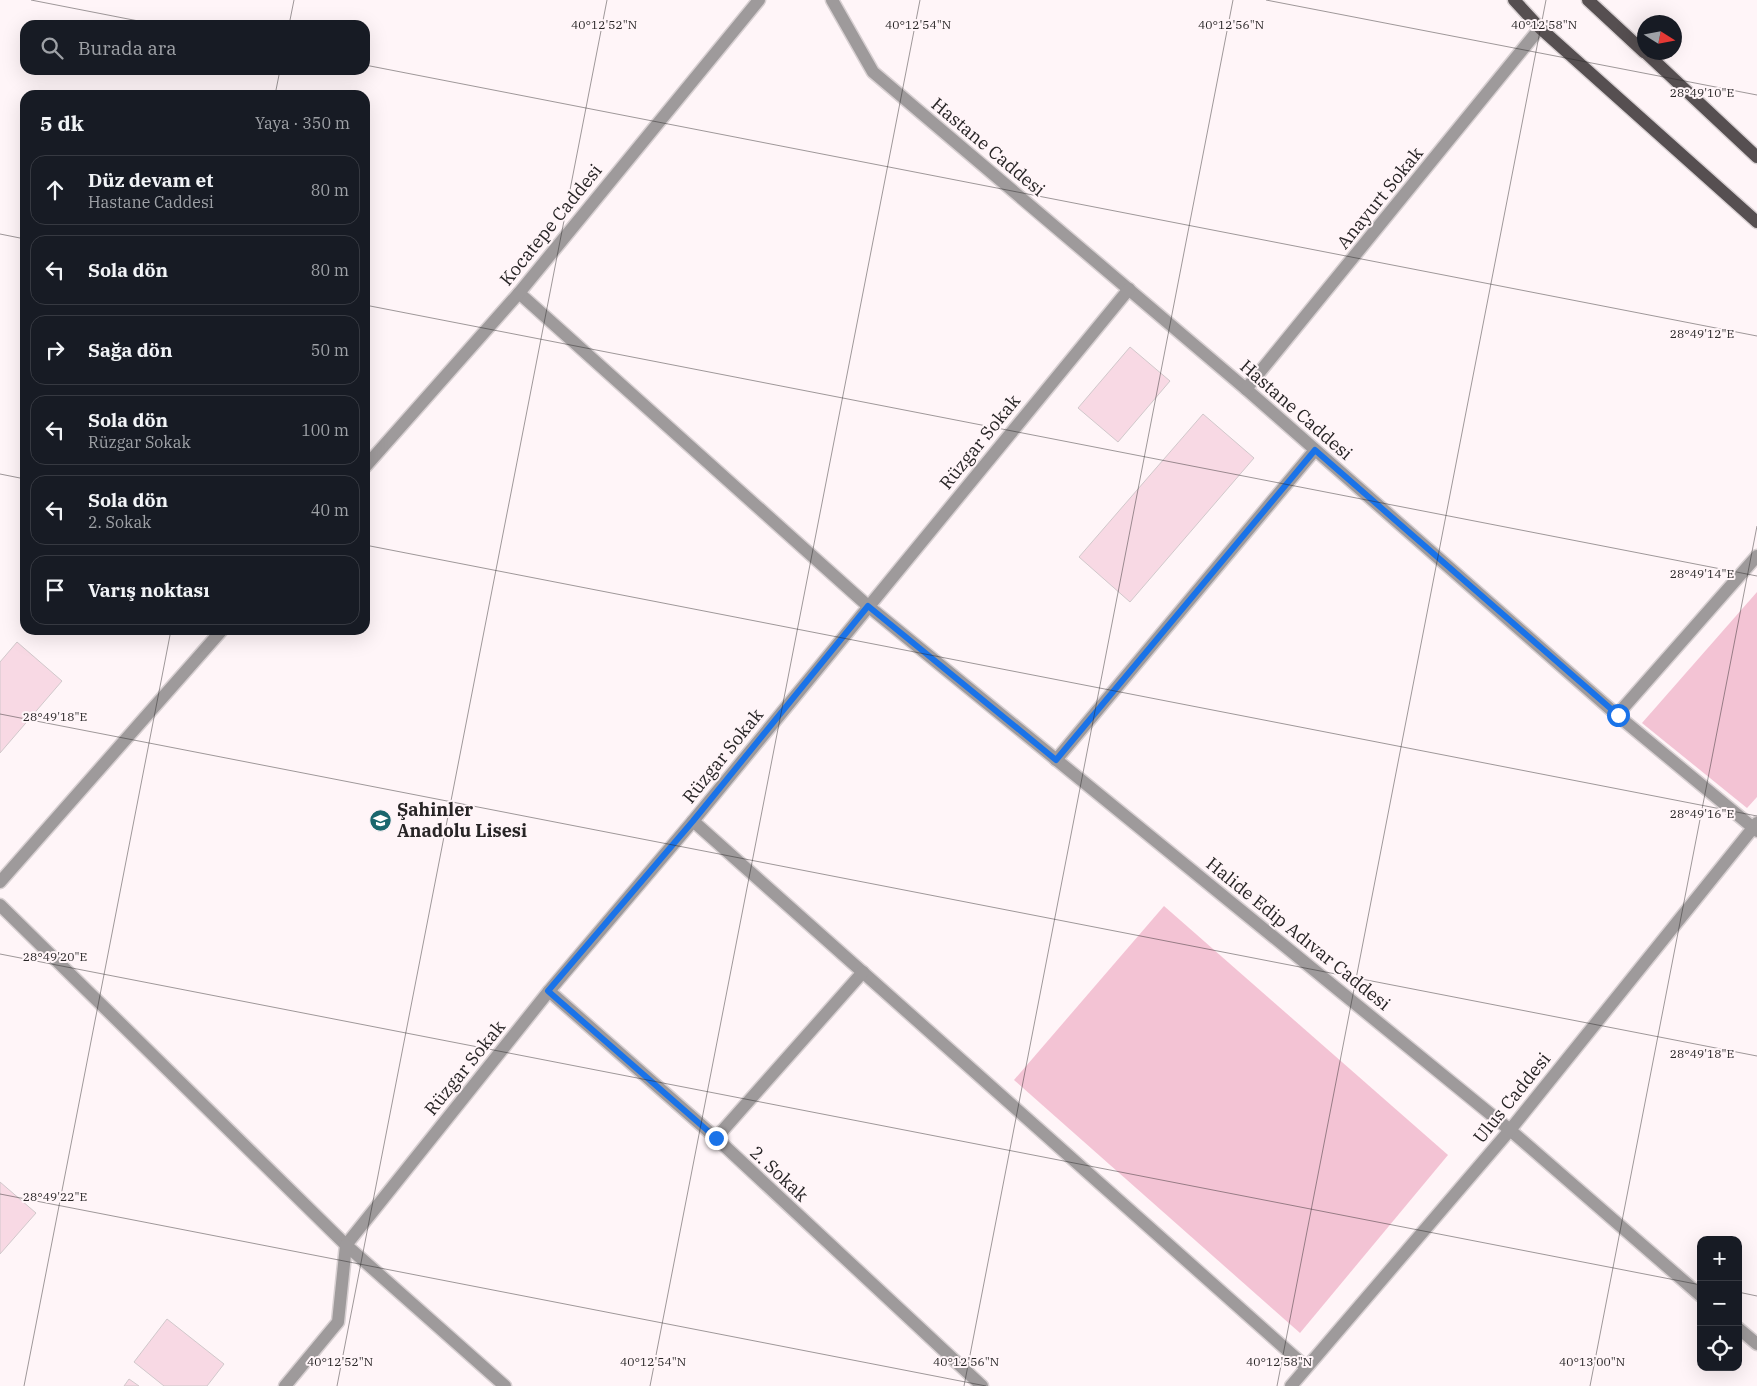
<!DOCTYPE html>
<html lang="tr">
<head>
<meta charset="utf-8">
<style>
	:root { --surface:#171b24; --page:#242831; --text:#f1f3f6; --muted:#9ea1a6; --line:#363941 }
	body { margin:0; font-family:"IBM Plex Serif",serif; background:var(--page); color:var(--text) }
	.controls { position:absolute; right:15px; bottom:15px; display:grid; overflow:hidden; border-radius:10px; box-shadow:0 5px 20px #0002 }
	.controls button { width:45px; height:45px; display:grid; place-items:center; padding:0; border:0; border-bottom:1px solid var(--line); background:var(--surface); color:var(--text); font:25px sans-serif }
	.compass { position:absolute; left:1637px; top:15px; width:45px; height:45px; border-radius:50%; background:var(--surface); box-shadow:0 5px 20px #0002; rotate:101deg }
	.stop { position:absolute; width:15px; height:15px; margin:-11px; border:4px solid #1a73e8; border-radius:50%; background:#fff }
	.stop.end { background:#1a73e8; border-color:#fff; box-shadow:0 1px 5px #0008 }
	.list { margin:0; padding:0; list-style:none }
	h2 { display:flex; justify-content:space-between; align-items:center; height:65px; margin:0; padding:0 20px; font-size:21px }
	h2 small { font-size:16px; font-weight:400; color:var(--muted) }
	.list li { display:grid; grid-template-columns:32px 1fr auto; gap:15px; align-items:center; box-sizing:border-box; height:70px; margin:0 10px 10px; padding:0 10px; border:1px solid var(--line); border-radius:15px }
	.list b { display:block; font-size:19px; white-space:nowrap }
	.list p { margin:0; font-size:16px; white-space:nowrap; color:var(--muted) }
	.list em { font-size:16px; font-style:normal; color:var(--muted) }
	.icon { flex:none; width:28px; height:28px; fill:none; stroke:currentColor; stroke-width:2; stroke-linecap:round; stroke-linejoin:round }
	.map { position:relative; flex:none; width:1757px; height:1386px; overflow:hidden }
	.search { position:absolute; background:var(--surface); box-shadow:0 5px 20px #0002; left:20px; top:20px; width:350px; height:55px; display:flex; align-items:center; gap:12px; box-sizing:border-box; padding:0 18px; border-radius:15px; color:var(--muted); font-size:19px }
	.panel { position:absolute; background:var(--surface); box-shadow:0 5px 20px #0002; left:20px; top:90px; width:350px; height:545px; border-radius:15px }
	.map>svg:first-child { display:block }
</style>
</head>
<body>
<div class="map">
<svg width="1757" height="1386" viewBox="0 0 1757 1386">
	<rect width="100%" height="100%" fill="#fff5f8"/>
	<g fill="#f3c3d4">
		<polygon points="1757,592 1757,797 1747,808 1642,723"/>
		<polygon points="1164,906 1448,1155 1300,1333 1014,1080"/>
	</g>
	<g fill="#f8d9e4" stroke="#d1c8cb">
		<polygon points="1130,347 1170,381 1118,442 1078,408"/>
		<polygon points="1203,414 1254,458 1130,602 1079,557"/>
		<polygon points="17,642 62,681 0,753 0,662"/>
		<polygon points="0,1182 36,1213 0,1254"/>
		<polygon points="167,1319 224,1364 207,1386 164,1386 134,1362"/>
		<polygon points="129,1379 139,1386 124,1386"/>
	</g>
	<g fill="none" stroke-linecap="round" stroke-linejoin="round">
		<defs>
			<g id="minor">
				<polyline points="832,0 873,72 1246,389 1617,715 1757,831"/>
				<polyline points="519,293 868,606 1510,1130 1701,1296"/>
				<polyline points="1246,389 1540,28"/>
				<polyline points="365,467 519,293 759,0"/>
				<polyline points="1617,715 1757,556"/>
				<polyline points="1056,760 1315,450"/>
				<polyline points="693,821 1306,1367"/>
				<polyline points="0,882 222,630"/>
				<polyline points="0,905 346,1245 505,1386"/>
				<polyline points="549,991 716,1138 982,1386"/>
				<polyline points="716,1138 863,972"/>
				<polyline points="346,1245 549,991 693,821 1129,289"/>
				<polyline points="1738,1328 1757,1344"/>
				<polyline points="285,1386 338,1322 346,1245"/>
				<polyline points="1291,1386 1510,1130 1757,823"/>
			</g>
			<g id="major">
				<polyline points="1514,0 1540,28 1757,222"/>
				<polyline points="1588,0 1644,52"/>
				<polyline points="1645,52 1757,157"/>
			</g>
		</defs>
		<use href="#minor" stroke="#d8d0d2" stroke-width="15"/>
		<use href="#major" stroke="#d8d0d2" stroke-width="15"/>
		<use href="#minor" stroke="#9e9a9b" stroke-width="12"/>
		<use href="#major" stroke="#564f51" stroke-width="12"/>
	</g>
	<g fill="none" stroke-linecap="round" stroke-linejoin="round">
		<polyline stroke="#1a73e8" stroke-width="6" points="716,1138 548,991 693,821 868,606 1056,760 1315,450 1618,715"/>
	</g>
	<path fill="none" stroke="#282526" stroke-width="1" stroke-opacity="0.45" d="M 31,0 L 159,25M 1266,0 L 1757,95M 289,25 L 294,0M 365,65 L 1757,336M 275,95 L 280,70M 0,234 L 25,239M 365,305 L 1757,576M 0,474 L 25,479M 365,545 L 1757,816M 0,714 L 1757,1056M 0,954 L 1701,1285M 0,1194 L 986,1386M 1738,1292 L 1757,1296M 24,1386 L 171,630M 337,1386 L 607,0M 650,1386 L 920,0M 964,1386 L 1233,0M 1277,1386 L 1546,0M 1590,1386 L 1757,526"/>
	<defs>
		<symbol id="school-disc" viewBox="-11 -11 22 22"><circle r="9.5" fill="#1a676e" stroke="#fff5f8"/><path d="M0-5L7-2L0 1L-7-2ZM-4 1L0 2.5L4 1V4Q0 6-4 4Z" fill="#fff"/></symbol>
	</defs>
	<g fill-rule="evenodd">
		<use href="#school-disc" x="368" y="808" width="25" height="25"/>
	</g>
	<g text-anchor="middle" stroke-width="4" stroke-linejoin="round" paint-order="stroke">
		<g font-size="18" fill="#282526" stroke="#fff5f8">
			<text transform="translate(988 147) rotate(40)" y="6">Hastane Caddesi</text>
			<text transform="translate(1380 198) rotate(-51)" y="6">Anayurt Sokak</text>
			<text transform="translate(551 225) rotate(-51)" y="6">Kocatepe Caddesi</text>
			<text transform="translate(1296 410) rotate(41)" y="6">Hastane Caddesi</text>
			<text transform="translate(980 442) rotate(-51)" y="6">Rüzgar Sokak</text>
			<text transform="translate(723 756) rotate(-51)" y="6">Rüzgar Sokak</text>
			<text transform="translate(1298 934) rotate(39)" y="6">Halide Edip Adıvar Caddesi</text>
			<text transform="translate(465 1068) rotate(-51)" y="6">Rüzgar Sokak</text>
			<text transform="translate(1512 1098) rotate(-51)" y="6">Ulus Caddesi</text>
			<text transform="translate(779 1174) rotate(43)" y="6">2. Sokak</text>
		</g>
		<g font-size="18" font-weight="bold" fill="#282526" stroke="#fff5f8" text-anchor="start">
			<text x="397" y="816">Şahinler<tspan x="397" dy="21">Anadolu Lisesi</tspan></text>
		</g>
	</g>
	<g font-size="12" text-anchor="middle" fill="#282526" stroke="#fff5f8" stroke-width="4" stroke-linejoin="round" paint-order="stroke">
		<text x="604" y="29">40°12'52"N</text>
		<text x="918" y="29">40°12'54"N</text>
		<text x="1231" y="29">40°12'56"N</text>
		<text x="1544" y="29">40°12'58"N</text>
		<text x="1702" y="97">28°49'10"E</text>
		<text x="1702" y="338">28°49'12"E</text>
		<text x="1702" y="578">28°49'14"E</text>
		<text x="55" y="721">28°49'18"E</text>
		<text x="1702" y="818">28°49'16"E</text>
		<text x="55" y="961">28°49'20"E</text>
		<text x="1702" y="1058">28°49'18"E</text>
		<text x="55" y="1201">28°49'22"E</text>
		<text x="340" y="1366">40°12'52"N</text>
		<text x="653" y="1366">40°12'54"N</text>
		<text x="966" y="1366">40°12'56"N</text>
		<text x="1279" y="1366">40°12'58"N</text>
		<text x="1592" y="1366">40°13'00"N</text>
	</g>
</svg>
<div class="controls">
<button>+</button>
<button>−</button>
<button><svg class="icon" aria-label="locate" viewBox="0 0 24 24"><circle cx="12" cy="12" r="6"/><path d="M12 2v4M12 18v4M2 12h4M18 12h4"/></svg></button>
</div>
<svg class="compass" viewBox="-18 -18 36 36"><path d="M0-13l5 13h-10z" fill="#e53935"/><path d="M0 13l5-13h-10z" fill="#9ea1a6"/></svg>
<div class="stop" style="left:1618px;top:715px"></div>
<div class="stop end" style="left:716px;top:1138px"></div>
<div class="search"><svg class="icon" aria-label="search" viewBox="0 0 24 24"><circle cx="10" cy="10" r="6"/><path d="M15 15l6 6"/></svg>Burada ara</div>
<section class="panel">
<h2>5 dk<small>Yaya · 350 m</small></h2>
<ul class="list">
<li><svg class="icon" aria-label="ahead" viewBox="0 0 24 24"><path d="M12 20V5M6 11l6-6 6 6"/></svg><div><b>Düz devam et</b><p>Hastane Caddesi</p></div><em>80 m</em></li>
<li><svg class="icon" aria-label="left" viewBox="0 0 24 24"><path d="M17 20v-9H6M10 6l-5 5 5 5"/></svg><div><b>Sola dön</b></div><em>80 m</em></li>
<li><svg class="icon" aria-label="right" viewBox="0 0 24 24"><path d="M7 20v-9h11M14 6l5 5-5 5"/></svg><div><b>Sağa dön</b></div><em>50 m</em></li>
<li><svg class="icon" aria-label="left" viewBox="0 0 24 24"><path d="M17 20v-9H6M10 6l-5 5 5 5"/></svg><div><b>Sola dön</b><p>Rüzgar Sokak</p></div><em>100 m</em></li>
<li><svg class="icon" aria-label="left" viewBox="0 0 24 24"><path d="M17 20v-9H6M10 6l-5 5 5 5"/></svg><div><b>Sola dön</b><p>2. Sokak</p></div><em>40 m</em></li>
<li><svg class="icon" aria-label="arrive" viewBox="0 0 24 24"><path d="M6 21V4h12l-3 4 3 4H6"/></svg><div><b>Varış noktası</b></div></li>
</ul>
</section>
</div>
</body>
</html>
